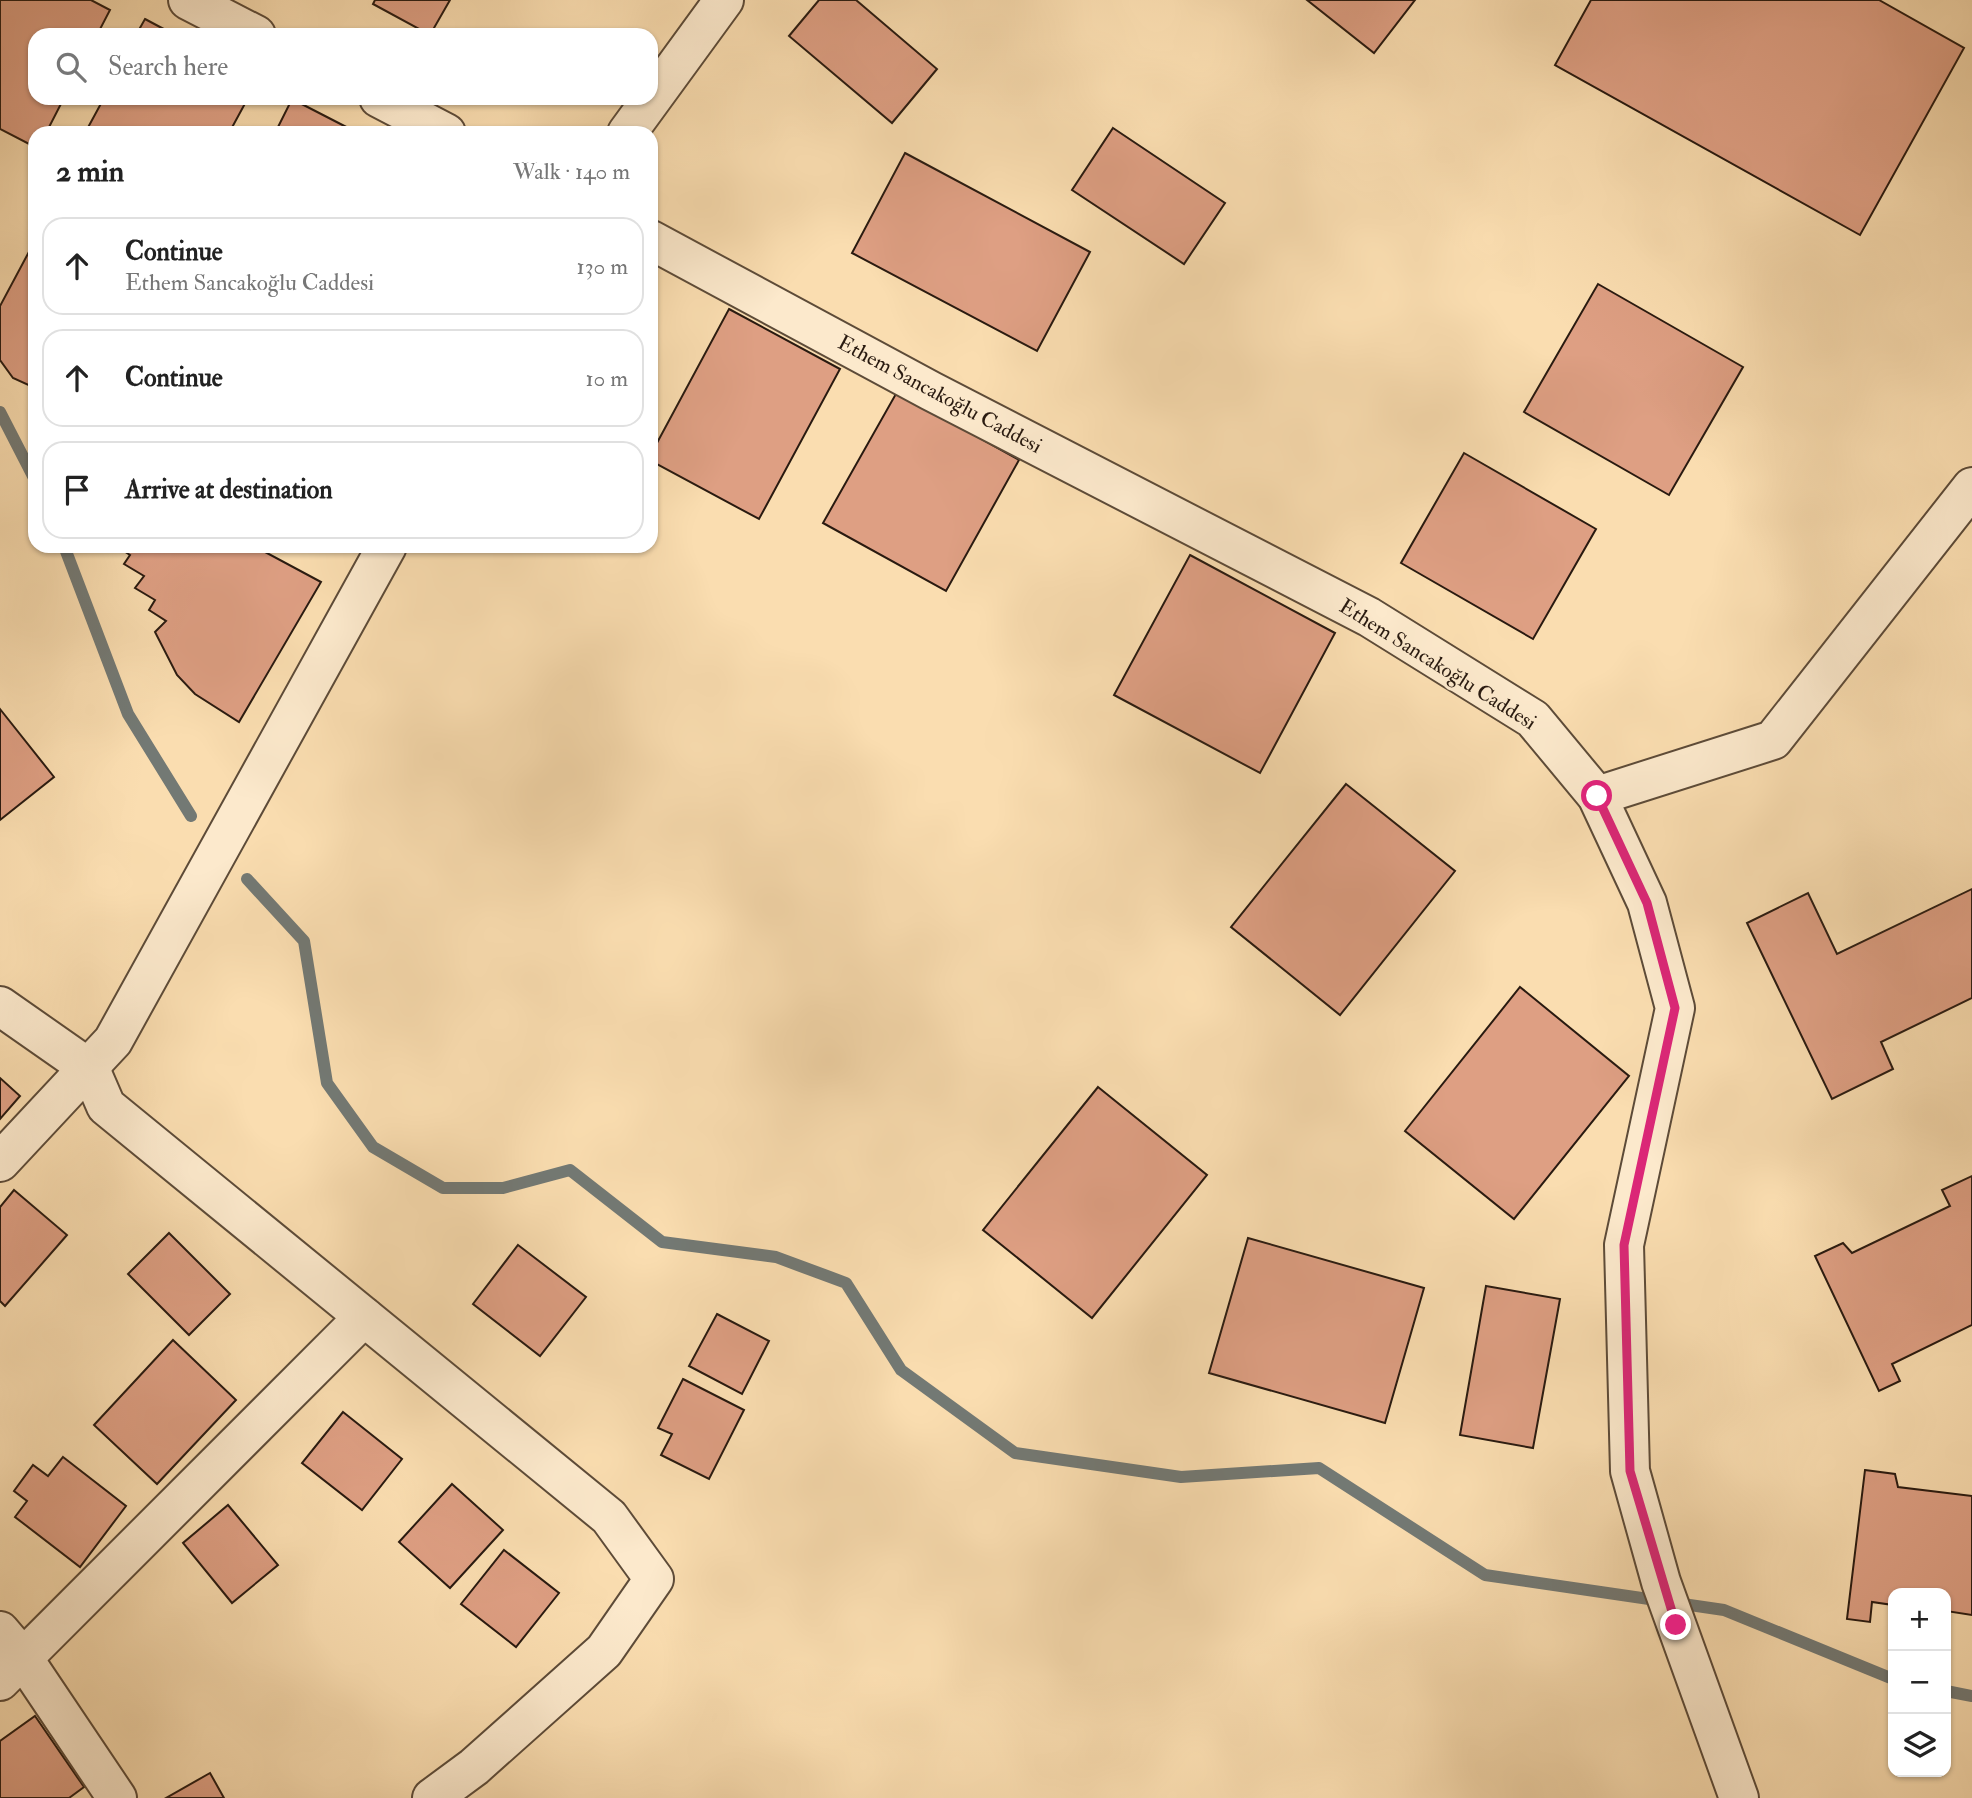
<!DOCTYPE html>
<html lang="en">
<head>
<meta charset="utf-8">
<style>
	:root { --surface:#fff; --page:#f6f6f6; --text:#222; --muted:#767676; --line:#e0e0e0 }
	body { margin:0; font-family:"IM FELL Double Pica",serif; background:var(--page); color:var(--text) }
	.controls { position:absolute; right:21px; bottom:21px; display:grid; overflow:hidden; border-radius:14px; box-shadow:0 2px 5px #0004 }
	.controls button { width:63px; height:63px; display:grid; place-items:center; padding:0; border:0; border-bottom:2px solid var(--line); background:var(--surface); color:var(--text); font:35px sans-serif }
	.stop { position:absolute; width:21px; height:21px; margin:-16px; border:5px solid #db2777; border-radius:50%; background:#fff }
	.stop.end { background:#db2777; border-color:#fff; box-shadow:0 2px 7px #0008 }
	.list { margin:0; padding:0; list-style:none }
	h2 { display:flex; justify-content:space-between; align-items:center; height:91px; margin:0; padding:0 28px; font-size:30px }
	h2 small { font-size:23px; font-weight:400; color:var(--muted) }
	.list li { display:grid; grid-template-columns:46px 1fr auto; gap:21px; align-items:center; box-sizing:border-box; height:98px; margin:0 14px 14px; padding:0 14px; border:2px solid var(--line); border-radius:21px }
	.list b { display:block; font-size:26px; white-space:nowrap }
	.list p { margin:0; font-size:23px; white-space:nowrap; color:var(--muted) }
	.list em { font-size:23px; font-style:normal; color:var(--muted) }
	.icon { flex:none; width:38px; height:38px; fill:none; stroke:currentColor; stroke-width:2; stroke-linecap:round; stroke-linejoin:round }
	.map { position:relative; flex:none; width:1972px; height:1798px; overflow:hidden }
	.search { position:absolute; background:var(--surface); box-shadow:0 2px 5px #0004; left:28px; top:28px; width:630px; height:77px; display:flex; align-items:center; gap:18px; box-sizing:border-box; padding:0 24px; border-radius:21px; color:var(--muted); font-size:26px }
	.panel { position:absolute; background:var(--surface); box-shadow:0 2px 5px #0004; left:28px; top:126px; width:630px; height:427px; border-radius:21px }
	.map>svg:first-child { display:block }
</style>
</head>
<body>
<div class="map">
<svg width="1972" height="1798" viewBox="0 0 1972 1798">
	<rect width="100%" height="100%" fill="#faddb0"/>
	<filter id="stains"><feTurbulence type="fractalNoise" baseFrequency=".00286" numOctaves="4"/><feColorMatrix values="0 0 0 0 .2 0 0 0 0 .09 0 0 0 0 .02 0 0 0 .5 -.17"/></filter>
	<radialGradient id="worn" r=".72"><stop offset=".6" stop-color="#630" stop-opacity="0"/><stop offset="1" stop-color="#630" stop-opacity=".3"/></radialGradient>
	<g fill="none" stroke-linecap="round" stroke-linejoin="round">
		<g stroke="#737974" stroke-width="12">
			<polyline points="0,412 35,480"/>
			<polyline points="64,546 128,714 191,816"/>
			<polyline points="247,879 304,941 327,1083 373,1147 443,1188 503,1188 570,1170 662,1242 776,1257 846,1283 901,1370 1015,1453 1181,1477 1319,1468 1485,1575 1724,1610 1893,1679"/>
			<polyline points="1946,1691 1972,1696"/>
		</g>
	</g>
	<g fill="#de9f83" stroke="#291a10" stroke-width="2">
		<polygon points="0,0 91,0 110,10 97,35 35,35 35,98 64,98 46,133 35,133 35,147 0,129"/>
		<polygon points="375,0 450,0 430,35 373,4"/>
		<polygon points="819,0 856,0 937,69 892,123 789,36"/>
		<polygon points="1307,0 1415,0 1374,53"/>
		<polygon points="1591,0 1879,0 1964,48 1860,235 1555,65"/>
		<polygon points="145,19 175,35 136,35"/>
		<polygon points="104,98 248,98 229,133 85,133"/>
		<polygon points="292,99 358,133 275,133"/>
		<polygon points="1113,128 1225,203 1184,264 1072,190"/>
		<polygon points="905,153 1090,252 1037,351 852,253"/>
		<polygon points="31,248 35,250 35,388 13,378 0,360 0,306"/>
		<polygon points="1598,284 1743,367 1669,495 1524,412"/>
		<polygon points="729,309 840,369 759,519 651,461 651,454"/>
		<polygon points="897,392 1019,460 946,591 823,523"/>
		<polygon points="1464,453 1596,529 1533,639 1401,563"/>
		<polygon points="120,546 254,546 321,582 239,722 195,694 177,675 155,632 166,621 149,610 155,600 135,588 144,576 124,564 130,555 119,548"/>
		<polygon points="1190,555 1335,633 1260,773 1114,695"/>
		<polygon points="0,709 54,777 0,820"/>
		<polygon points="1346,784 1455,871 1340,1015 1231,927"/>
		<polygon points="1972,889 1972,998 1881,1042 1893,1069 1832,1099 1747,923 1808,893 1837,954"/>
		<polygon points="1520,987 1629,1076 1514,1219 1405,1131"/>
		<polygon points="0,1078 20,1096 0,1119"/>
		<polygon points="1098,1087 1207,1175 1092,1318 983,1230"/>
		<polygon points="1972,1176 1972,1325 1892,1364 1900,1381 1879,1391 1815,1256 1843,1243 1852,1253 1950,1206 1942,1190"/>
		<polygon points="14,1190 67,1235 5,1306 0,1301 0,1207"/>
		<polygon points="169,1233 230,1294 189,1335 128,1274"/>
		<polygon points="1248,1238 1424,1288 1385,1423 1209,1373"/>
		<polygon points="518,1245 586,1297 540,1356 473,1304"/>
		<polygon points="1486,1286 1560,1299 1533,1448 1460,1435"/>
		<polygon points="717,1314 769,1341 742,1394 689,1366"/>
		<polygon points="173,1340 236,1400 157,1484 94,1425"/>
		<polygon points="683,1379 744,1410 709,1479 661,1455 672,1434 658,1428"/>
		<polygon points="343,1412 402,1459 362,1510 302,1463"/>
		<polygon points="63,1457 126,1506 80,1567 15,1517 27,1501 14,1491 33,1465 48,1476"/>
		<polygon points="1865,1470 1895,1474 1898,1487 1972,1496 1972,1615 1946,1611 1946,1593 1893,1593 1893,1605 1872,1602 1870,1622 1847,1619"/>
		<polygon points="452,1484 503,1530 450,1588 399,1542"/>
		<polygon points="228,1505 278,1565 232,1603 183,1543"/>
		<polygon points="504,1550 559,1593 516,1647 461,1604"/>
		<polygon points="35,1716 84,1787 69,1798 0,1798 0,1741"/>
		<polygon points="210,1773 224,1798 166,1798"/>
	</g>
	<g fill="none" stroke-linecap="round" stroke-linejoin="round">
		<defs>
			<g id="minor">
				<polyline points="188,0 256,35"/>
				<polyline points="379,98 446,133"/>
				<polyline points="627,133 724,0"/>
				<polyline points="651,240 931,391 1369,617 1533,719 1597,796 1647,903 1675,1008 1624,1245 1630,1471 1661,1582 1739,1798"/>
				<polyline points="1597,796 1773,740 1972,487"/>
				<polyline points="0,1006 90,1069 106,1106 609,1517 654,1579 604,1651 474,1767 432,1798"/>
				<polyline points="0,1162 113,1041 387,546"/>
				<polyline points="0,1631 23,1658 117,1798"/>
				<polyline points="0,1681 364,1317"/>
			</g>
		</defs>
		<use href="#minor" stroke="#5d4b38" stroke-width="42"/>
		<use href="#minor" stroke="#fce9cc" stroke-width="38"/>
	</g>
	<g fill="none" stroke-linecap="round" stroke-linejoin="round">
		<polyline stroke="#db2777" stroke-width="9" points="1597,796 1647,903 1675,1008 1624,1245 1630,1471 1676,1625"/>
	</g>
	<g text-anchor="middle" stroke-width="6" stroke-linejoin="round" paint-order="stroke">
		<g font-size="21" fill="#291a10" stroke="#fce9cc">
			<text transform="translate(940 394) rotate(28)" y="7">Ethem Sancakoğlu Caddesi</text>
			<text transform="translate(1438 664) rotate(32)" y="7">Ethem Sancakoğlu Caddesi</text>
		</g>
	</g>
	<rect width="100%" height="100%" filter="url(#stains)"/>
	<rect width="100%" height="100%" fill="url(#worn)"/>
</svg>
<div class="controls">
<button>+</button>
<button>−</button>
<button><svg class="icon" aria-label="layers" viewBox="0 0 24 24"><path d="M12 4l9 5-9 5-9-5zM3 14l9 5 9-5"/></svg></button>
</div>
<div class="stop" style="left:1597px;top:796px"></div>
<div class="stop end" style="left:1676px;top:1625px"></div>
<div class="search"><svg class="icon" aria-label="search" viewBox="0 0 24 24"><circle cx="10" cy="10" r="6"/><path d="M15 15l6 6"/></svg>Search here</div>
<section class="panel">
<h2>2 min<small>Walk · 140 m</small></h2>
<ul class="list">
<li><svg class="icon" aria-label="ahead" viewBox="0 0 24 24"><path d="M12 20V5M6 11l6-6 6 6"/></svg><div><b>Continue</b><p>Ethem Sancakoğlu Caddesi</p></div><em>130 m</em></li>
<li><svg class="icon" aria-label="ahead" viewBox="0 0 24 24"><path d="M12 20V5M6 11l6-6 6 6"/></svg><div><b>Continue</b></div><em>10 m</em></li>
<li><svg class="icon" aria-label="arrive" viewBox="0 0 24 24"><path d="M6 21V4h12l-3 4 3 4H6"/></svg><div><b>Arrive at destination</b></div></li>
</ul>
</section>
</div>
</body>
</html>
